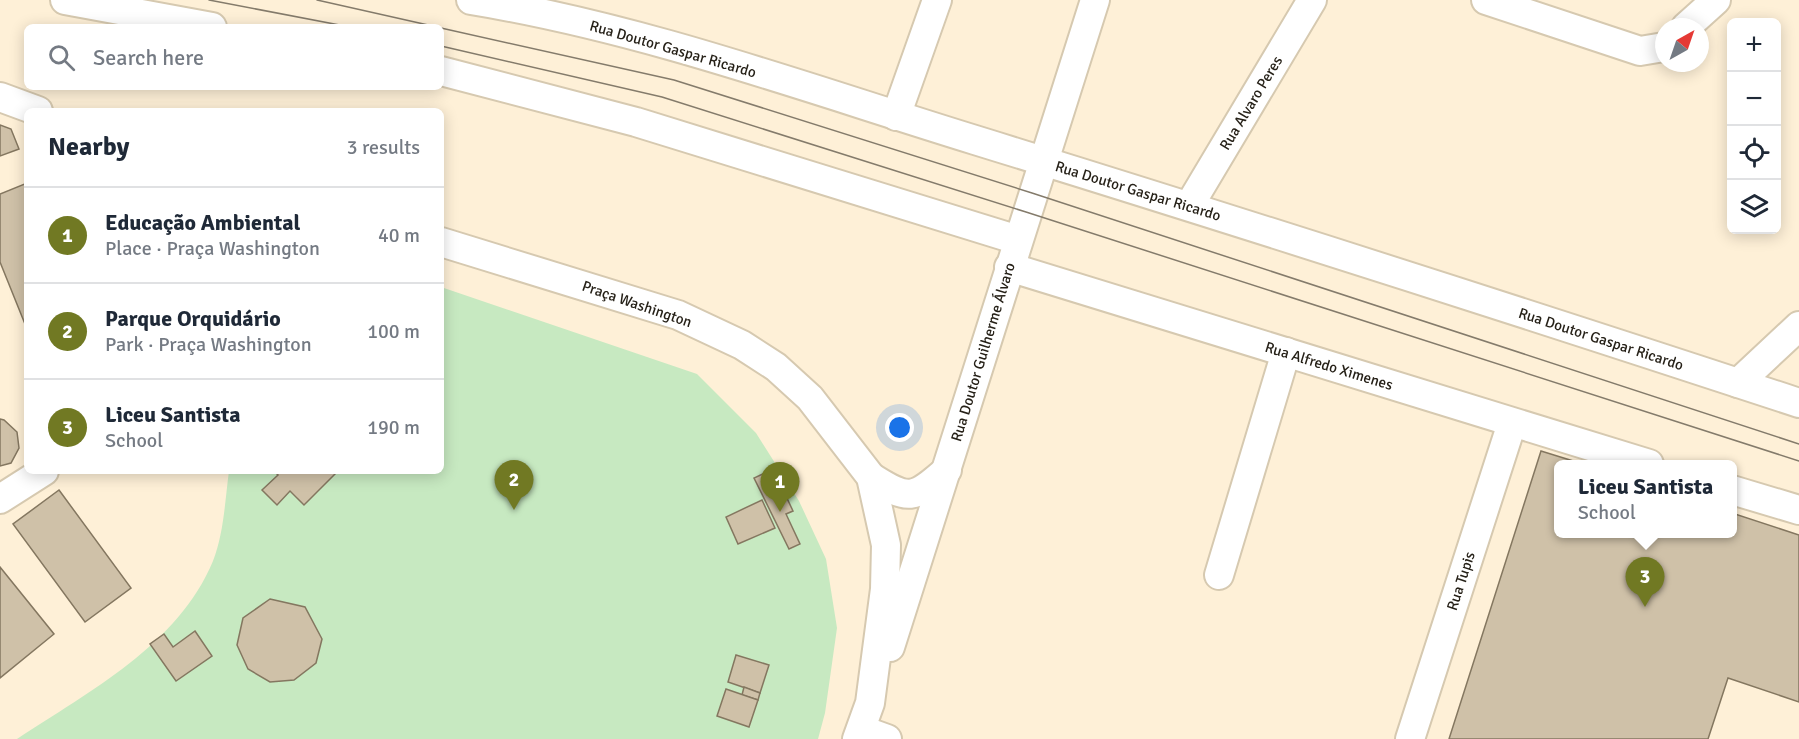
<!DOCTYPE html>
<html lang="en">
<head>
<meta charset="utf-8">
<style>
	:root { --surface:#fff; --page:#f6f6f7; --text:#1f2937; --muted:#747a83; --line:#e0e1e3; --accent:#717923 }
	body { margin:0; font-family:Signika,sans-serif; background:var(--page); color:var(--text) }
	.controls { position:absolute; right:18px; top:18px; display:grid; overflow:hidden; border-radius:9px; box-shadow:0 3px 15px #0003 }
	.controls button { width:54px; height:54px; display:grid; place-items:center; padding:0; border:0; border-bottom:2px solid var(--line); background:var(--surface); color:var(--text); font:30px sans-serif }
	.compass { position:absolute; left:1655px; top:18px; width:54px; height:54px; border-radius:50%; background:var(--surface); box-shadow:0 3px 15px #0003; rotate:40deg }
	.you { position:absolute; left:900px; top:428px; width:21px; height:21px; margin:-15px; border:4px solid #fff; border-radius:50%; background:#1a73e8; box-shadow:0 0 0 9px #1a73e833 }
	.badge { display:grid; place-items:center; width:39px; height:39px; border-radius:50%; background:var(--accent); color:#fff; font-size:20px; font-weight:700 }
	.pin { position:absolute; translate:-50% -50px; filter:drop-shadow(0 2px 3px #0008) }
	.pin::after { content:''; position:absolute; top:32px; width:21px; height:18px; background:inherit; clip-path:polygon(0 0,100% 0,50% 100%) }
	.popup { position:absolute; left:1554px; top:460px; width:183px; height:78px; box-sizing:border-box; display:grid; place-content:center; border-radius:9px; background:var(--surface); filter:drop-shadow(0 2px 4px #0005); font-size:20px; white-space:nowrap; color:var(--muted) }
	.popup b { font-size:22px; color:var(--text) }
	.popup::after { content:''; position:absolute; left:50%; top:100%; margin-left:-12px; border:12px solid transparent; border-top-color:var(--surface) }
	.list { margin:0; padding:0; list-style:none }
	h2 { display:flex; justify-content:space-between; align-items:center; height:78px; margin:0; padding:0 24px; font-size:26px }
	h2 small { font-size:20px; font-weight:400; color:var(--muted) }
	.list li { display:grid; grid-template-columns:39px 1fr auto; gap:18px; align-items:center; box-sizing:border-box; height:96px; padding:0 24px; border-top:2px solid var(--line) }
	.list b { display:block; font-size:22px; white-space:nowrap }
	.list p { margin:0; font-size:20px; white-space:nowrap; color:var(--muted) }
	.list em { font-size:20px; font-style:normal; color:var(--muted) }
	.icon { flex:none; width:33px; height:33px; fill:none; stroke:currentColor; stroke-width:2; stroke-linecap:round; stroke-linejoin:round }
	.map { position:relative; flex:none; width:1799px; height:739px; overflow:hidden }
	.search { position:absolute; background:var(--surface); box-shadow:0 3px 15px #0003; left:24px; top:24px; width:420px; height:66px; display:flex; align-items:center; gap:15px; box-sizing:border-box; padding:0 21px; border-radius:9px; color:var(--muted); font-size:22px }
	.panel { position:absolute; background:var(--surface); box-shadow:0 3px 15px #0003; left:24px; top:108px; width:420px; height:366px; border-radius:9px }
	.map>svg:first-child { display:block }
</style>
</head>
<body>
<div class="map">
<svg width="1799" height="739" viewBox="0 0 1799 739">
	<rect width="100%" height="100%" fill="#fef0d7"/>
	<path fill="#c7e9c1" d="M 441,287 L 697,374 L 756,433 L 799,501 L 826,559 L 837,628 L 825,713 L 818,739 L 17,739 C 90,691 178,645 213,561 C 224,533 225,500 229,471 L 441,471 Z"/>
	<g fill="#cfc1a8" stroke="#847760" stroke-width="1.5">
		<polygon points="0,125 11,129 19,149 0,156"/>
		<polygon points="27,183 27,329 0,262 0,194"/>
		<polygon points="0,419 4,420 17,432 19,448 11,463 0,466"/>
		<polygon points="1541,451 1583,464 1558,464 1558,534 1732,534 1732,513 1799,535 1799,702 1728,678 1708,739 1449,739"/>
		<polygon points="274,471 338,471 304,505 290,491 277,505 262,490 278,475"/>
		<polygon points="767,472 779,497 785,494 793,511 786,514 800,544 789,549 754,478"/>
		<polygon points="59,490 131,588 85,622 13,524"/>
		<polygon points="762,500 775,528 738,544 726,517"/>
		<polygon points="0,567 54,634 0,678"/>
		<polygon points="270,599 305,607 322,639 316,663 294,680 270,682 248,669 237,645 243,618"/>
		<polygon points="195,631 212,656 176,681 150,644 164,634 173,647"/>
		<polygon points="736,655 769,665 760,693 728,682"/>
		<polygon points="744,687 760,693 758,700 742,695"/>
		<polygon points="726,689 758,700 749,727 717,716"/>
	</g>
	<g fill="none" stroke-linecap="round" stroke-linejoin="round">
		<defs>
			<g id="minor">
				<polyline points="65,0 212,27"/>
				<path d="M 471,0 C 643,28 809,89 975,140 C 1250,225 1525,313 1799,403"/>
				<polyline points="1486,0 1640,51 1664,47"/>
				<polyline points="1686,27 1716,0"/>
				<polyline points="441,71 636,122 1018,240"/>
				<polyline points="0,97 38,111"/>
				<polyline points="896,116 937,0"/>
				<polyline points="1189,206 1312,0"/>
				<polyline points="441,242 678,315 742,345 776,367 810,398 871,477 886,545 885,589 870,703 857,739"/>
				<polyline points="1009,267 1649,464"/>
				<polyline points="1738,383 1799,326"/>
				<path d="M 871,477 C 909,501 913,500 947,470"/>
				<polyline points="1732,490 1799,510"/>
				<polyline points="0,499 44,471"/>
				<polyline points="1219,575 1286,352"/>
				<polyline points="890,647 1095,0"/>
				<polyline points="862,730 887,739"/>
				<polyline points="1410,739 1512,423"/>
			</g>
		</defs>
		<use href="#minor" stroke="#d6c9b0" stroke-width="32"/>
		<use href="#minor" stroke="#fff" stroke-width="28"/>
		<g stroke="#847b6b" stroke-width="1.5">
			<polyline points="209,0 350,27"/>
			<polyline points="317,0 437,27"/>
			<polyline points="441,28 674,80 1032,193 1799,444"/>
			<polyline points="441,46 662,97 1026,212 1799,461"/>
		</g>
	</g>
	<g text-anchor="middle" stroke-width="6" stroke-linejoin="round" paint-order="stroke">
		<g font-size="15" fill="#262118" stroke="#fff">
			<text transform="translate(673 49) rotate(16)" y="5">Rua Doutor Gaspar Ricardo</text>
			<text transform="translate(1251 103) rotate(-59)" y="5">Rua Alvaro Peres</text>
			<text transform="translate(1138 191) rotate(17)" y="5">Rua Doutor Gaspar Ricardo</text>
			<text transform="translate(637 304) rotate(19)" y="5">Praça Washington</text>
			<text transform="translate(1601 339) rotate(18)" y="5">Rua Doutor Gaspar Ricardo</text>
			<text transform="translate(983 352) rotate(-73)" y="5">Rua Doutor Guilherme Álvaro</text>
			<text transform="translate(1329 366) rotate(17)" y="5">Rua Alfredo Ximenes</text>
			<text transform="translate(1461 581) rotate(-72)" y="5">Rua Tupis</text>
		</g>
	</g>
</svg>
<div class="controls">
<button>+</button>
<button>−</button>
<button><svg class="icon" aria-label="locate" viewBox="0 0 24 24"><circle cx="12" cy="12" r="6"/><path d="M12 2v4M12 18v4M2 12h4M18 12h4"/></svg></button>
<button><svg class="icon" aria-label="layers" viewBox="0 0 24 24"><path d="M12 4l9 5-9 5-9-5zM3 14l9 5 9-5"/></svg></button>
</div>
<svg class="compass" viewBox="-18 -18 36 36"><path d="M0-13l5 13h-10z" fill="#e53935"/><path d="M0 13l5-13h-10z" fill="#747a83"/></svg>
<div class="you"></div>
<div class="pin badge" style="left:780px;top:512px">1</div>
<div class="pin badge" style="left:514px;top:510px">2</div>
<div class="pin badge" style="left:1645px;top:607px">3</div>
<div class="popup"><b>Liceu Santista</b>School</div>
<div class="search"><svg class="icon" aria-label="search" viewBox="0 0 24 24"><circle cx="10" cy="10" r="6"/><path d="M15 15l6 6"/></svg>Search here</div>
<section class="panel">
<h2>Nearby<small>3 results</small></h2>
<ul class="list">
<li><span class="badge">1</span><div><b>Educação Ambiental</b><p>Place · Praça Washington</p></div><em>40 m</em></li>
<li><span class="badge">2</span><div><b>Parque Orquidário</b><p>Park · Praça Washington</p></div><em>100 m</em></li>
<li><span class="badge">3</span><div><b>Liceu Santista</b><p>School</p></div><em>190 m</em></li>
</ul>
</section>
</div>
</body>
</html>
